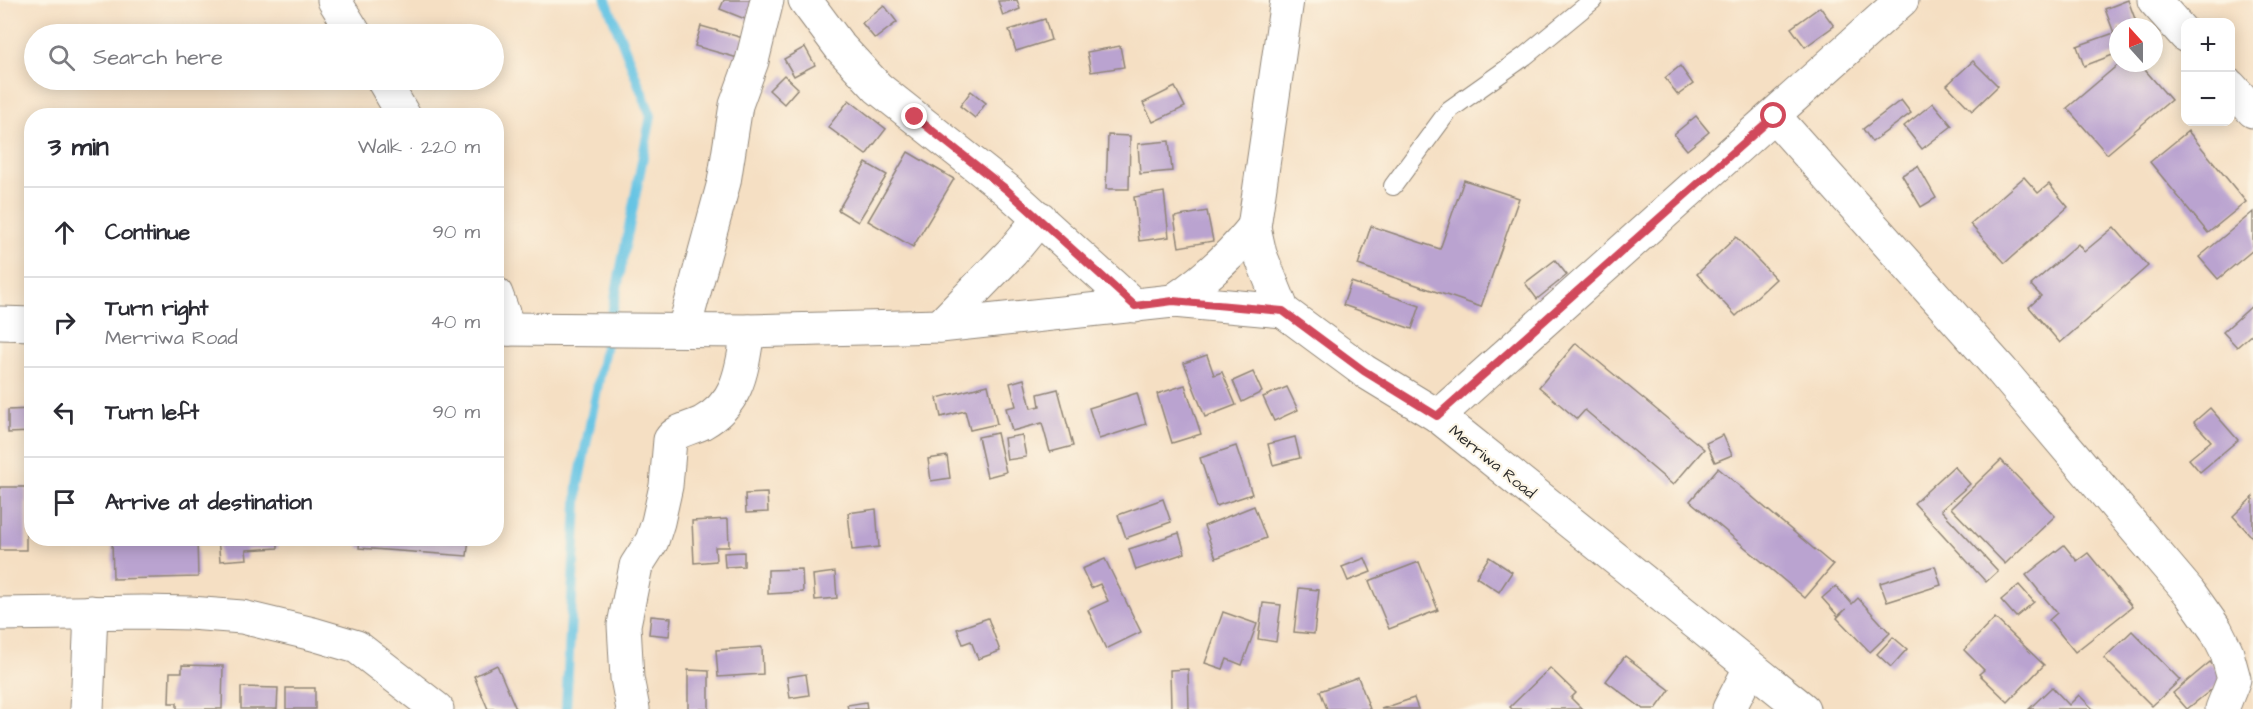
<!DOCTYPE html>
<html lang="en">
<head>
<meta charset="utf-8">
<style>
	:root { --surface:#fff; --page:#f2f2f3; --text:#2b2b33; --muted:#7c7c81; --line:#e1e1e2 }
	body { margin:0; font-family:"Architects Daughter",sans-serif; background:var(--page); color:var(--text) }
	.controls { position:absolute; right:18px; top:18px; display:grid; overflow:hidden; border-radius:12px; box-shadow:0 3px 15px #0003 }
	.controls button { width:54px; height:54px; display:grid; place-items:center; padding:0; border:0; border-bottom:2px solid var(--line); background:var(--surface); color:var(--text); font:30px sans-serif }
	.compass { position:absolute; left:2109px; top:18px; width:54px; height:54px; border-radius:50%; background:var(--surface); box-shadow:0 3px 15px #0003; rotate:339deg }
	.stop { position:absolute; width:18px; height:18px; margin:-14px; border:4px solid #d1495b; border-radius:50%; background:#fff }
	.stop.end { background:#d1495b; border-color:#fff; box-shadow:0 2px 6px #0008 }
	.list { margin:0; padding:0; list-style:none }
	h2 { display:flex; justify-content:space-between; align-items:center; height:78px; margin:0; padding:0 24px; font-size:26px }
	h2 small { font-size:20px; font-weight:400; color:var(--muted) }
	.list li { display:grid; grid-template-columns:39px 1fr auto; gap:18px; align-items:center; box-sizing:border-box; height:90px; padding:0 24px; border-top:2px solid var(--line) }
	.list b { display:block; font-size:22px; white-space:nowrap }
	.list p { margin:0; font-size:20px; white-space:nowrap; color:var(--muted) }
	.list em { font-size:20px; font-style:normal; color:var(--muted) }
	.icon { flex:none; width:33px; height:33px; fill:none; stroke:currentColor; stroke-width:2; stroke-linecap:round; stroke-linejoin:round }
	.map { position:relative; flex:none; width:2253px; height:709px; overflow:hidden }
	.search { position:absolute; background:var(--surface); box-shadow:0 3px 15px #0003; left:24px; top:24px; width:480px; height:66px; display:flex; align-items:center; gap:15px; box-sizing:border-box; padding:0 21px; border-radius:33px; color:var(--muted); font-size:22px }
	.panel { position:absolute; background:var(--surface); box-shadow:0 3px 15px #0003; left:24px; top:108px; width:480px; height:438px; border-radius:24px }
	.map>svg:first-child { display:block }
</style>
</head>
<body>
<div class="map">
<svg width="2253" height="709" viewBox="0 0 2253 709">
	<rect width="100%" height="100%" fill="#fcf5e5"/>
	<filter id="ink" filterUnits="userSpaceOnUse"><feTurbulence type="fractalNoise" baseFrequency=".0167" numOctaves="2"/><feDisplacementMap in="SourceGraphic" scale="12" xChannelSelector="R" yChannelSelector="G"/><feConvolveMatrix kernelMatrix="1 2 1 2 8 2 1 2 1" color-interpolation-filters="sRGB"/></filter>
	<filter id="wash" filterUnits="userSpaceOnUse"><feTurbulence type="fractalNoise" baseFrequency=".008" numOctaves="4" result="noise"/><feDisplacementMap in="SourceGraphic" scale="24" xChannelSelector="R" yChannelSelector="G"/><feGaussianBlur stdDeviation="1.35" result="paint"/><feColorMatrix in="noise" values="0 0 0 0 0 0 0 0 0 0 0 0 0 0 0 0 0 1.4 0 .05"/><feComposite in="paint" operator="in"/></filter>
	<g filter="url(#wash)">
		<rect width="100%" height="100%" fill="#f5dfc3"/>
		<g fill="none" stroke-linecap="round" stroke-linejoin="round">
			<polyline stroke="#66c4e4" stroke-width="10" points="566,709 578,485 651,116 606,0"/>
		</g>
		<g id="blocks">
			<g fill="#baa3d0">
				<polygon points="724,0 753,0 750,21 720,9"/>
				<polygon points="1017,0 1020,9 1003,16 998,1"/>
				<polygon points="2128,0 2138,27 2118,27 2118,53 2084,66 2077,46 2114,33 2105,9"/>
				<polygon points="884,5 897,22 875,39 862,23"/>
				<polygon points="1820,7 1834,26 1805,47 1791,28"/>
				<polygon points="1045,19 1051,40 1016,51 1009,30"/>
				<polygon points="701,26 750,40 745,60 695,46"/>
				<polygon points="1120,46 1124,67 1091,72 1087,52"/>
				<polygon points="805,47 815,65 794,76 784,59"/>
				<polygon points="1973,61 1998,86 1972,111 1947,85"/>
				<polygon points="2120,63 2139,63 2171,100 2107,154 2067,108"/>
				<polygon points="1680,66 1693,84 1678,95 1665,78"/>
				<polygon points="784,75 798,88 784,104 769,90"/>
				<polygon points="1175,87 1185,107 1153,122 1143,103"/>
				<polygon points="971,91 986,103 975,118 960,106"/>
				<polygon points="849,100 886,129 866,155 828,127"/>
				<polygon points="1901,100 1911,113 1872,142 1863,129"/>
				<polygon points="1933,103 1952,126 1922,149 1904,126"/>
				<polygon points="1696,116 1709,132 1687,150 1674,134"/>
				<polygon points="2188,131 2246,202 2208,233 2150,162"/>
				<polygon points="1108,135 1130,136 1129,189 1106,189"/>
				<polygon points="1169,141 1172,171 1140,174 1138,144"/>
				<polygon points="908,152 954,179 913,247 868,221"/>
				<polygon points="866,163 887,175 858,222 838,210"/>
				<polygon points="1918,166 1936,198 1921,207 1902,175"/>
				<polygon points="2024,177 2038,193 2049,184 2068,207 2005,263 1970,224"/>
				<polygon points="1464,180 1519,198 1481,307 1358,265 1371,226 1440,249"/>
				<polygon points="1164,192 1169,237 1139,241 1134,197"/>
				<polygon points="1207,211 1213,241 1179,247 1174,217"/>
				<polygon points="2253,212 2253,250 2218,279 2199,257"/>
				<polygon points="2114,227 2148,266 2060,343 2029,307 2041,296 2031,285 2078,244 2084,252"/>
				<polygon points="1736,237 1776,279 1736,316 1697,274"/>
				<polygon points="1555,260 1567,275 1537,299 1525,283"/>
				<polygon points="1351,282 1420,306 1412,329 1343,305"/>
				<polygon points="2253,305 2253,333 2237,347 2223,332"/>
				<polygon points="1576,343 1704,449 1673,485 1585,410 1577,419 1539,387"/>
				<polygon points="1207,355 1214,375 1222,372 1236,405 1205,417 1184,363"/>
				<polygon points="1253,372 1262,392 1242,402 1233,381"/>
				<polygon points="1024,379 1031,408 1040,406 1038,394 1058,389 1073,446 1050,452 1042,423 1012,431 1006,408 1016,406 1010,383"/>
				<polygon points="988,385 997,424 970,430 965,411 941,417 937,398"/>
				<polygon points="1185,385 1201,434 1172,443 1157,394"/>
				<polygon points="1287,387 1298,410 1274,421 1263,397"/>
				<polygon points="1137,393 1146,424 1099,439 1089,408"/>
				<polygon points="2210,408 2238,440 2200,472 2189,459 2211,441 2194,422"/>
				<polygon points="32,409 32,432 8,433 8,410"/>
				<polygon points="997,433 1006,472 987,477 978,437"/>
				<polygon points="1022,435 1026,457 1007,460 1004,438"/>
				<polygon points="1723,435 1732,455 1715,462 1706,443"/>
				<polygon points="1295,437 1300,458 1273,465 1268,444"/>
				<polygon points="1236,446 1252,494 1216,506 1200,458"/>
				<polygon points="947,456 950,478 931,481 928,459"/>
				<polygon points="2001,460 2055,516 2005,564 1951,508"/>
				<polygon points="1954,466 1970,484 1941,510 1998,571 1986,582 1914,503"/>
				<polygon points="1718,468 1833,565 1805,598 1690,501"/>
				<rect x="0" y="487" width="26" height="63"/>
				<polygon points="767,493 768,512 746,513 745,494"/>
				<polygon points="2253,497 2253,538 2233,516"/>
				<polygon points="1163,499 1171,522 1126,538 1118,515"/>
				<polygon points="1254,506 1266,538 1216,558 1204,526"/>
				<polygon points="876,509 879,547 852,550 848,513"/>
				<polygon points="728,519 729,547 715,547 716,561 694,563 692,521"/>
				<polygon points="1179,533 1185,553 1136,570 1129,549"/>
				<polygon points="112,538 197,538 198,577 113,579"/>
				<polygon points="218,538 278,538 278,548 246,550 247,559 220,561"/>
				<polygon points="360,538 469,538 467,556 359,548"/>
				<polygon points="2064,545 2077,561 2088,553 2132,607 2075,652 2049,620 2057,613 2026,575"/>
				<polygon points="744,552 744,566 725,567 724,553"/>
				<polygon points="1489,557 1512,572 1499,592 1476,577"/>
				<polygon points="1365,558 1371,572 1348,581 1342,567"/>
				<polygon points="1105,559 1141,632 1106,649 1088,610 1108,601 1100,584 1091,588 1082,569"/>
				<polygon points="1419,562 1438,610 1389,629 1369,581"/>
				<polygon points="1935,566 1941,585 1887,602 1880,583"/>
				<polygon points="802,569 803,592 768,594 768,570"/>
				<polygon points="835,572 837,598 815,600 813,575"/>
				<polygon points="2019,585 2034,602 2016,617 2001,600"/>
				<polygon points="1836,586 1852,604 1858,598 1890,633 1870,652 1837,618 1846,609 1838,616 1822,598"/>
				<polygon points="1299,588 1319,590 1314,634 1294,632"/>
				<polygon points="1263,603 1281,605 1276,642 1258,639"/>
				<polygon points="1223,612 1257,624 1242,665 1227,659 1223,669 1205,663"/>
				<polygon points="651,616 671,618 669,636 649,634"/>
				<polygon points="988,618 1000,651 978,659 971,641 963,644 957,629"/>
				<polygon points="1995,618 2044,665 2008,702 1979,674 1984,670 1964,650"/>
				<polygon points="2132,631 2180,680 2152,706 2104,658"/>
				<polygon points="1893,637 1907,649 1891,667 1877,654"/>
				<polygon points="762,647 763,674 718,677 716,650"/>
				<polygon points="1625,656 1670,690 1656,709 1643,709 1606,681"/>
				<polygon points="2210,662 2225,679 2187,709 2173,693"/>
				<polygon points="182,665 223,666 222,709 177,709 177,703 169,703 170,672 182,672"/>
				<polygon points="497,665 516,709 488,709 474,676"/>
				<polygon points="1550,668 1576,693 1571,698 1582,709 1512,709 1510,707"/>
				<polygon points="1188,669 1189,709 1171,709 1170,670"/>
				<polygon points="688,670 709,671 709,709 688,709"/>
				<polygon points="806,674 809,695 790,698 787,677"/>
				<polygon points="1358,677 1370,709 1327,709 1320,691"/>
				<polygon points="241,687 278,688 277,709 241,709"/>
				<polygon points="2052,687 2069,705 2079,695 2093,709 2029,709"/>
				<rect x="286" y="688" width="29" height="21"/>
				<polygon points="1414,698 1418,709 1381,709"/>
				<polygon points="866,702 867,709 848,709 847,705"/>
			</g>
		</g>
	</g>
	<g filter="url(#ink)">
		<use href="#blocks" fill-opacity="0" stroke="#908577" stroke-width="1.5"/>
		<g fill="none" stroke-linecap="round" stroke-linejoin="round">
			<defs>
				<polyline id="lane" points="1393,186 1449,110 1525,56 1593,0"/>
				<g id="street">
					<polyline points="334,0 355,34"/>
					<polyline points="805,0 840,47 878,88 1007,190 1135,306"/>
					<polyline points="2154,0 2186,36"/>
					<polyline points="383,80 404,116"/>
					<polyline points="2230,86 2253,111"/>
					<polyline points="1774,116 2002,371 2189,592 2216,630 2226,650 2234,679 2222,709"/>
					<polyline points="496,294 509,329"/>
					<polyline points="940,326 1012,252 1040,218"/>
					<polyline points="684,329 724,182 736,105 752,61 767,0"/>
					<polyline points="1438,416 1902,0"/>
					<polyline points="0,614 143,612 190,613 242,617 313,634 357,647 437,709"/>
					<polyline points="87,709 91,612"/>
					<path d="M 633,709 L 627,678 L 624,625 L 636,566 L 652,541 L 658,522 L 666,486 L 670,440 C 676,430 692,428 702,423 C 740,402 742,368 748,331"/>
					<polyline points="1729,709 1750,668"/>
				</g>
				<g id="secondary">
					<polyline points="1287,0 1254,227 1260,254 1283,311 1364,371 1438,416 1803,709"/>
					<path d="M 1173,301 C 1204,280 1230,257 1254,227"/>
					<polyline points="0,323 32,324"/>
					<polyline points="496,329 748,331 940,326 1173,301 1283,311"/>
				</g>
			</defs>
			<use href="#lane" stroke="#908577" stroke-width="20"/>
			<use href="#street" stroke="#908577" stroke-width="35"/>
			<use href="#secondary" stroke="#908577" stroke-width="35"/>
			<use href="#lane" stroke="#fff" stroke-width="18"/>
			<use href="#street" stroke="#fff" stroke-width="33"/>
			<use href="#secondary" stroke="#fff" stroke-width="33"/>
		</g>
	</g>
	<g fill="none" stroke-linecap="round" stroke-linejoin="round" filter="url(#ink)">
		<polyline stroke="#d1495b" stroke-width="8" points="915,117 1007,190 1135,306 1173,301 1283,311 1364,371 1437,416 1774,116"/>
	</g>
	<g text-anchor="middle" stroke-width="4.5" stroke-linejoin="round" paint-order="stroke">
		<g font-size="16" fill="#2b2b2b" stroke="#fcf5e5">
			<text transform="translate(1493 461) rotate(39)" y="6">Merriwa Road</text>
		</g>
	</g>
</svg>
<div class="controls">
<button>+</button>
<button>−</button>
</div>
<svg class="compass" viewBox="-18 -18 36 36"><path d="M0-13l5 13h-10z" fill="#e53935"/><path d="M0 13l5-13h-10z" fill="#7c7c81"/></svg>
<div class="stop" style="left:1774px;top:116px"></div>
<div class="stop end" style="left:915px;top:117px"></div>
<div class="search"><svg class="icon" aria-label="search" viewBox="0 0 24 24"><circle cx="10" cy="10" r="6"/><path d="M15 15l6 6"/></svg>Search here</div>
<section class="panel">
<h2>3 min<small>Walk · 220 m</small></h2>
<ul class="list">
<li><svg class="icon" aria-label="ahead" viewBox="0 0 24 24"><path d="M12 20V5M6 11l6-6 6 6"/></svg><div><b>Continue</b></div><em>90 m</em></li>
<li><svg class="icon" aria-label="right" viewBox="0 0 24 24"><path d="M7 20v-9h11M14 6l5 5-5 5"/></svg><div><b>Turn right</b><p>Merriwa Road</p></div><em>40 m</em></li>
<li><svg class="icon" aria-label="left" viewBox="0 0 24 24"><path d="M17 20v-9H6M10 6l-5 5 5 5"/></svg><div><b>Turn left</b></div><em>90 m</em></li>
<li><svg class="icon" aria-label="arrive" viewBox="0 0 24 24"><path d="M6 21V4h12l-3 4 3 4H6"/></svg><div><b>Arrive at destination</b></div></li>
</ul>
</section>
</div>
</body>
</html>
